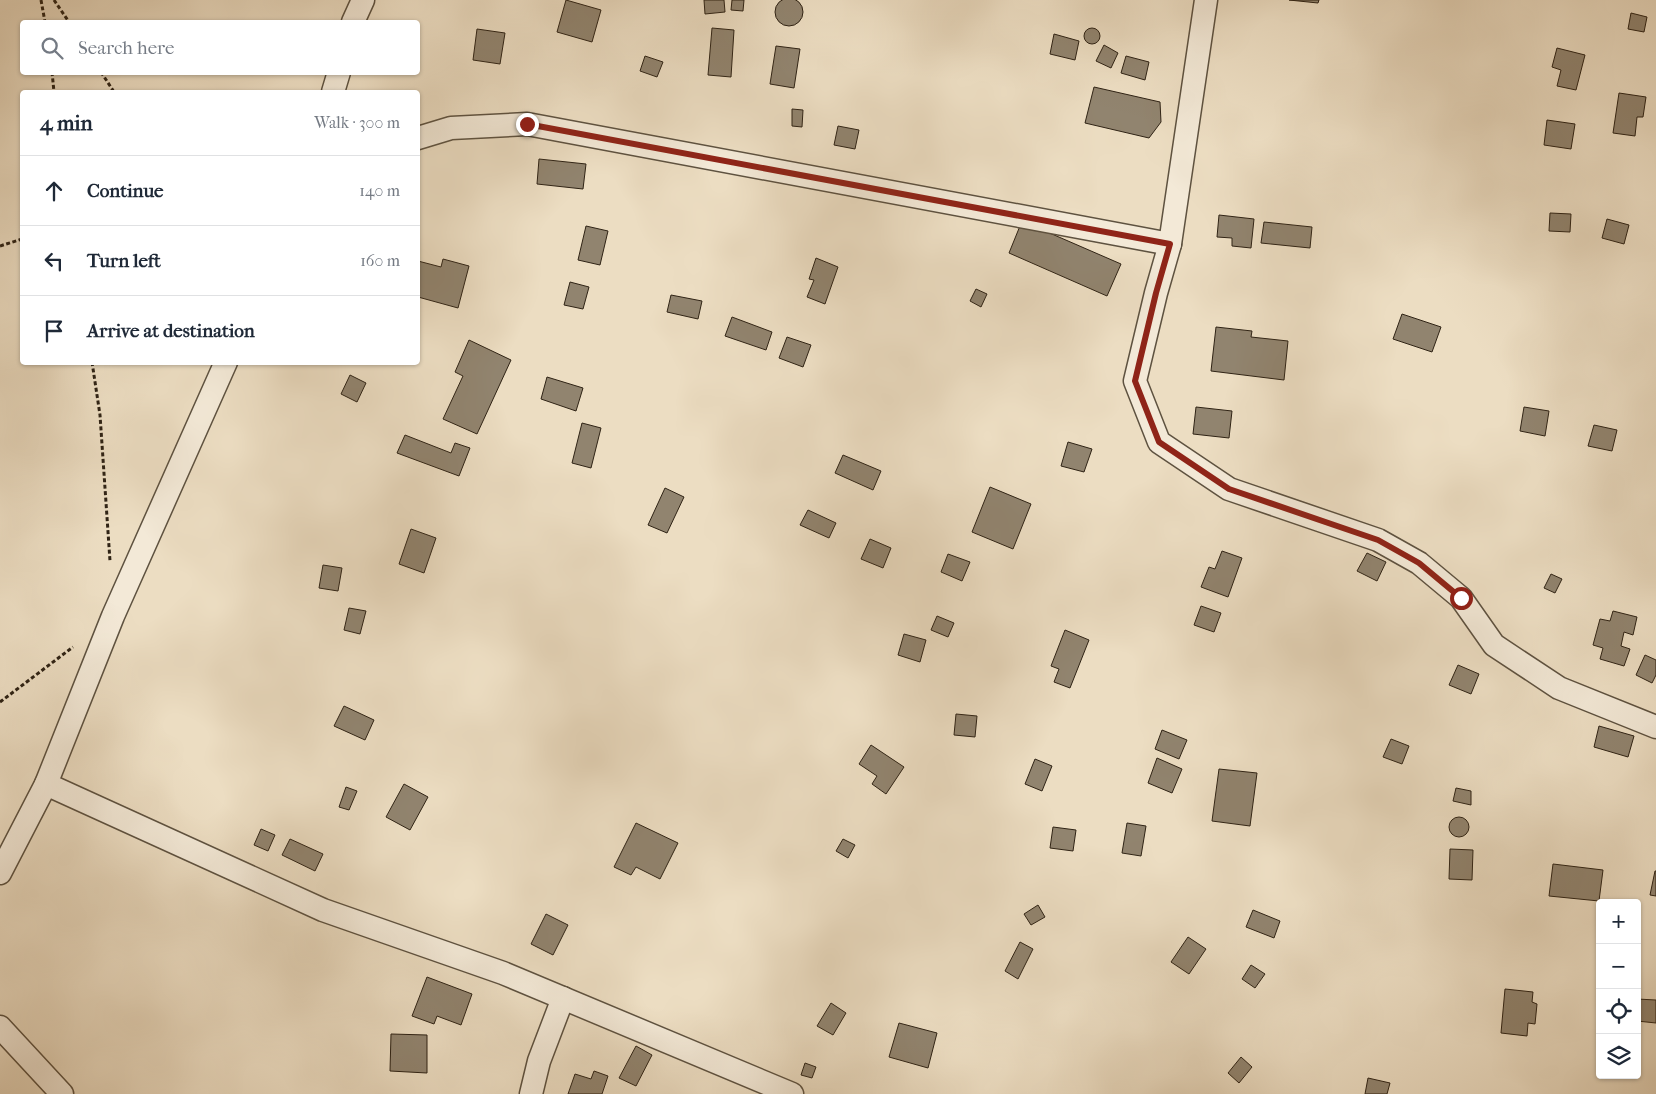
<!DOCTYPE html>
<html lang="en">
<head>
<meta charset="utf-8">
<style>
	:root { --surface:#fff; --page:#f2f2f3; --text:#1f2937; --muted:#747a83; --line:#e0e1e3 }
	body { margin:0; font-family:"IM FELL French Canon",serif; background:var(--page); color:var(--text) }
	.controls { position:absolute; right:15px; bottom:15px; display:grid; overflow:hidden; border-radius:5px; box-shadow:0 1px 4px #0004 }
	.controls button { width:45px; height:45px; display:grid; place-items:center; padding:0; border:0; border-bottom:1px solid var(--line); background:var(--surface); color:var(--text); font:25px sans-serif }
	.stop { position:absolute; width:15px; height:15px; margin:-11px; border:4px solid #8f2418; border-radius:50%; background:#fff }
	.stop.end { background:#8f2418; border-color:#fff; box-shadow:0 1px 5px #0008 }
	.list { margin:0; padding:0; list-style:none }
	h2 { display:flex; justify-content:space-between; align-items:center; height:65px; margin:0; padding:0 20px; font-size:21px }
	h2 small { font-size:16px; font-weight:400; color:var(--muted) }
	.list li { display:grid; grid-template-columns:32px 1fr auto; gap:15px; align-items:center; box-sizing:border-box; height:70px; padding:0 20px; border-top:1px solid var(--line) }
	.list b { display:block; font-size:19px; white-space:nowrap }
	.list em { font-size:16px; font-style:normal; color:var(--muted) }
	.icon { flex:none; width:28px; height:28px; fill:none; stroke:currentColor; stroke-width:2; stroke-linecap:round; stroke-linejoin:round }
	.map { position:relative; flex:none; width:1656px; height:1094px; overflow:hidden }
	.search { position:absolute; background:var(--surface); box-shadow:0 1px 4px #0004; left:20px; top:20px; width:400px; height:55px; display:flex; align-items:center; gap:12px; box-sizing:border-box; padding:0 18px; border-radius:5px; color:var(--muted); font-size:19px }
	.panel { position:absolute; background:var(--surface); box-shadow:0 1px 4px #0004; left:20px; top:90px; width:400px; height:275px; border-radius:5px }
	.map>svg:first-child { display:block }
</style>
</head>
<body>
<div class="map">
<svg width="1656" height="1094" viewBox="0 0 1656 1094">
	<rect width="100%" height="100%" fill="#ecddc2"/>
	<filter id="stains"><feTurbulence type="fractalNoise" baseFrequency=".004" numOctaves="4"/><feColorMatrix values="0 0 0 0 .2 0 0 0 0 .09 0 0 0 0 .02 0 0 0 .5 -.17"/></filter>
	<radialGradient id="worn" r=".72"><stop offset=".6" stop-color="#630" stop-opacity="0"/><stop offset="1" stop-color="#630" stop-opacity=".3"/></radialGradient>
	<g fill="#91846f" stroke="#2f2315">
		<circle cx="789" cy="12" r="14"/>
		<polygon points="566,0 601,10 592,42 557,32"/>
		<polygon points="704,0 724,0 725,12 705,14"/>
		<polygon points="732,0 744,0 743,11 731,10"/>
		<polygon points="1289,0 1319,0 1318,3"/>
		<polygon points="1631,13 1647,17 1644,32 1628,29"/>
		<circle cx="1092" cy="36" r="8"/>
		<polygon points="712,28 734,30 731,77 708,75"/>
		<polygon points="477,29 505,33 500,64 473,60"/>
		<polygon points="1054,34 1079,41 1075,60 1050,54"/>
		<polygon points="1104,45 1118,53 1111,68 1096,61"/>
		<polygon points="776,46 800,49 794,88 770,84"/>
		<polygon points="1557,48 1585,55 1576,90 1557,86 1561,70 1552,67"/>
		<polygon points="645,56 663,62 657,77 640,71"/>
		<polygon points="1126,56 1149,62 1145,80 1121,73"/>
		<polygon points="1094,87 1160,102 1161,122 1149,138 1085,123"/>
		<polygon points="1619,93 1646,97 1643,117 1637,117 1635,136 1613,133"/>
		<polygon points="792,109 803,110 802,127 792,126"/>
		<polygon points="1547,120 1575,124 1571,149 1544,145"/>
		<polygon points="838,126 859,130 855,149 834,145"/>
		<polygon points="539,159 586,164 583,189 537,184"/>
		<polygon points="1550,213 1571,214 1570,232 1549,231"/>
		<polygon points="1219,215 1254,219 1251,248 1232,246 1232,238 1217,237"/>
		<polygon points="1607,219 1629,225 1624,244 1602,238"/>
		<polygon points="1022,221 1121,264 1107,296 1009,253"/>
		<polygon points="1264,222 1312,227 1310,248 1261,243"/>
		<polygon points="586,226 608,231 600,265 578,260"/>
		<polygon points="816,258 838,267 825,304 807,297 814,280 809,279"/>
		<polygon points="443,259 469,266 458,308 418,297 418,261 441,267"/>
		<polygon points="570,282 589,287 583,309 564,305"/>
		<polygon points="976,289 987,294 981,307 970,301"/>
		<polygon points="671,295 702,301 698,319 667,312"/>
		<polygon points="1402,314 1441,327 1432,352 1393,339"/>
		<polygon points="732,317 772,332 766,350 725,336"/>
		<polygon points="1216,327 1252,331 1251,337 1288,341 1284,380 1211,371"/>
		<polygon points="787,337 811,345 803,367 779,358"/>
		<polygon points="469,340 511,360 477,434 443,419 463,376 455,372"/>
		<polygon points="350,375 366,383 357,402 341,394"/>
		<polygon points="547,377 583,388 576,411 541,399"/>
		<polygon points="1196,407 1232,411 1229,438 1193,434"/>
		<polygon points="1524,407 1549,411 1545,436 1520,431"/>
		<polygon points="582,423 601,428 591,468 572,463"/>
		<polygon points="1594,425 1617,430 1612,451 1588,446"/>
		<polygon points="405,435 451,453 455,443 470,448 459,476 397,453"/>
		<polygon points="1068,442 1092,449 1084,472 1061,466"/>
		<polygon points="843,455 881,471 873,490 835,473"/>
		<polygon points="990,487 1031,504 1013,549 972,532"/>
		<polygon points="665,488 684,497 667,533 648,525"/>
		<polygon points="808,510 836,523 829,538 800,525"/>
		<polygon points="411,529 436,538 424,573 399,564"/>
		<polygon points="870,539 891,548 883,568 861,559"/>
		<polygon points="1222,551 1242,558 1228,597 1201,587 1209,567 1215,569"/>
		<polygon points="1367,553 1386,562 1377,581 1357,571"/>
		<polygon points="948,554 970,562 962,581 941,572"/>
		<polygon points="323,565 342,568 338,591 319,588"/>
		<polygon points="1551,574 1562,579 1555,593 1544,588"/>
		<polygon points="1201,606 1221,613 1214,632 1194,625"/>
		<polygon points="349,608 366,611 360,634 344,630"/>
		<polygon points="1613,611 1637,617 1633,635 1624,632 1621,646 1630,649 1624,666 1600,659 1603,648 1593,645 1600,619 1610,621"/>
		<polygon points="937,616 954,623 948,637 931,630"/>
		<polygon points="1065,630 1089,640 1070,688 1054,682 1059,669 1051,666"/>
		<polygon points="904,634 926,640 920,662 898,655"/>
		<polygon points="1645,655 1656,660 1656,675 1652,683 1636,675"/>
		<polygon points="1458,665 1479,674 1471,694 1449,685"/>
		<polygon points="344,706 374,720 365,740 334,726"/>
		<polygon points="956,714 977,716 975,737 954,735"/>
		<polygon points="1599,726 1634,736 1628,757 1594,747"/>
		<polygon points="1162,730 1187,740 1179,759 1155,749"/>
		<polygon points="1391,739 1409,746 1402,764 1383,757"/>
		<polygon points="871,745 904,767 886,794 872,784 877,776 859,764"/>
		<polygon points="1157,758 1182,769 1172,793 1148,783"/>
		<polygon points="1035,759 1052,766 1042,791 1025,784"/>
		<polygon points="1219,769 1257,773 1250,826 1212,821"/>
		<polygon points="404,784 428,797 410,830 386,817"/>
		<polygon points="346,787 357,791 349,810 339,807"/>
		<polygon points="1456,788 1471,791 1471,805 1453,801"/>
		<circle cx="1459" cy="827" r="10"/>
		<polygon points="636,823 678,843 660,879 636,867 631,875 614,867"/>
		<polygon points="1127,823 1146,826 1141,856 1122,853"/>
		<polygon points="1053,827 1076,830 1073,851 1050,848"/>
		<polygon points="261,829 275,835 268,851 254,845"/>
		<polygon points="290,839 323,854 315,871 282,855"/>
		<polygon points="843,839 855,845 848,858 836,851"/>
		<polygon points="1450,849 1473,850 1472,880 1449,879"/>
		<polygon points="1553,864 1603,870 1599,901 1549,896"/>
		<polygon points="1655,871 1656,871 1656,896 1650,895"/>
		<polygon points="1038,905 1045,917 1031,925 1024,914"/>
		<polygon points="1253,910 1280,921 1274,938 1246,927"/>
		<polygon points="546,914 568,925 553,955 531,944"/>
		<polygon points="1188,937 1206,949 1189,974 1171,962"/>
		<polygon points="1020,942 1033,949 1018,979 1005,971"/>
		<polygon points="1251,965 1265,974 1255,988 1242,979"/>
		<polygon points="427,977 472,994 461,1025 437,1016 434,1024 412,1016"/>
		<polygon points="1505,989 1533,992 1532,1002 1537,1004 1535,1024 1528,1023 1527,1036 1501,1033"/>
		<polygon points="1637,999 1656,1000 1656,1023 1637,1021"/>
		<polygon points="831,1003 846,1013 833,1035 817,1026"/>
		<polygon points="899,1023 937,1033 928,1068 889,1057"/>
		<polygon points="391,1034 427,1035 427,1073 390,1071"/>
		<polygon points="636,1046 652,1055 636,1086 619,1078"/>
		<polygon points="1241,1057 1252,1067 1239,1083 1228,1073"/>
		<polygon points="805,1063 816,1067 812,1078 801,1075"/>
		<polygon points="594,1071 608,1076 602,1094 568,1094 575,1074 591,1079"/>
		<polygon points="1368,1078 1390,1083 1387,1094 1365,1094"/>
	</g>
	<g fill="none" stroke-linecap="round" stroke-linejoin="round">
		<defs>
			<g id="minor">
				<polyline points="1206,0 1170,244 1156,293 1135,381 1159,442 1229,489 1378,540 1419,563 1461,598 1494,645 1559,688 1656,727"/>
				<polyline points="353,22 363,0"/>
				<polyline points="333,92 339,72"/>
				<polyline points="418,138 451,128 527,124 1170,244"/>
				<polyline points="46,784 323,910 503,973 792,1094"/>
				<polyline points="0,873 46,784 113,616 226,362"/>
				<polyline points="0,1027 62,1094"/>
				<polyline points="531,1094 539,1061 563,998"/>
			</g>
		</defs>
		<use href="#minor" stroke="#5e5240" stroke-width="25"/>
		<g stroke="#2f2315" stroke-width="3" stroke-dasharray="4 2.5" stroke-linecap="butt">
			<polyline points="41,0 45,22"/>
			<polyline points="54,0 69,22"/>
			<polyline points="52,72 54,92"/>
			<polyline points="101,72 114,92"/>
			<polyline points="0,246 22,239"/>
			<polyline points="92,362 100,415 110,561"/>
			<polyline points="0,702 73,647"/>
		</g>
		<use href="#minor" stroke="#f3e9d7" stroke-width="22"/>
	</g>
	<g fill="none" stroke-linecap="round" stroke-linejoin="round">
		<polyline stroke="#8f2418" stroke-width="6" points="527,124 1170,244 1156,293 1135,381 1159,442 1229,489 1378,540 1419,563 1461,598"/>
	</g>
	<rect width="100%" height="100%" filter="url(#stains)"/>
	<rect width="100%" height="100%" fill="url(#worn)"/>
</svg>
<div class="controls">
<button>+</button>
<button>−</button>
<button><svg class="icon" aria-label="locate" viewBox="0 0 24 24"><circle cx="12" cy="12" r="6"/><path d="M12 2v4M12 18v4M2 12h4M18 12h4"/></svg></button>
<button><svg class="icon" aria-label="layers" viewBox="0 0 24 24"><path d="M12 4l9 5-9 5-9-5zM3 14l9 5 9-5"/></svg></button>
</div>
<div class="stop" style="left:1461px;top:598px"></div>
<div class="stop end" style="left:527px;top:124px"></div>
<div class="search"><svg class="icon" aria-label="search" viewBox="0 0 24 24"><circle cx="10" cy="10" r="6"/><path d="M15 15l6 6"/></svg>Search here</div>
<section class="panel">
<h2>4 min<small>Walk · 300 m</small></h2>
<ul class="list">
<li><svg class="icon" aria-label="ahead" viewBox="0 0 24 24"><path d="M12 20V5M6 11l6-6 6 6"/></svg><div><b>Continue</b></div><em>140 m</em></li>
<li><svg class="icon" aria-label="left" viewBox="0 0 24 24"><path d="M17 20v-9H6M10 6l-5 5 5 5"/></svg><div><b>Turn left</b></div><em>160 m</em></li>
<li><svg class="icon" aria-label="arrive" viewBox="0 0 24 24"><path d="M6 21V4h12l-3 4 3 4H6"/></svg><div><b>Arrive at destination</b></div></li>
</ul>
</section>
</div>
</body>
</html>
